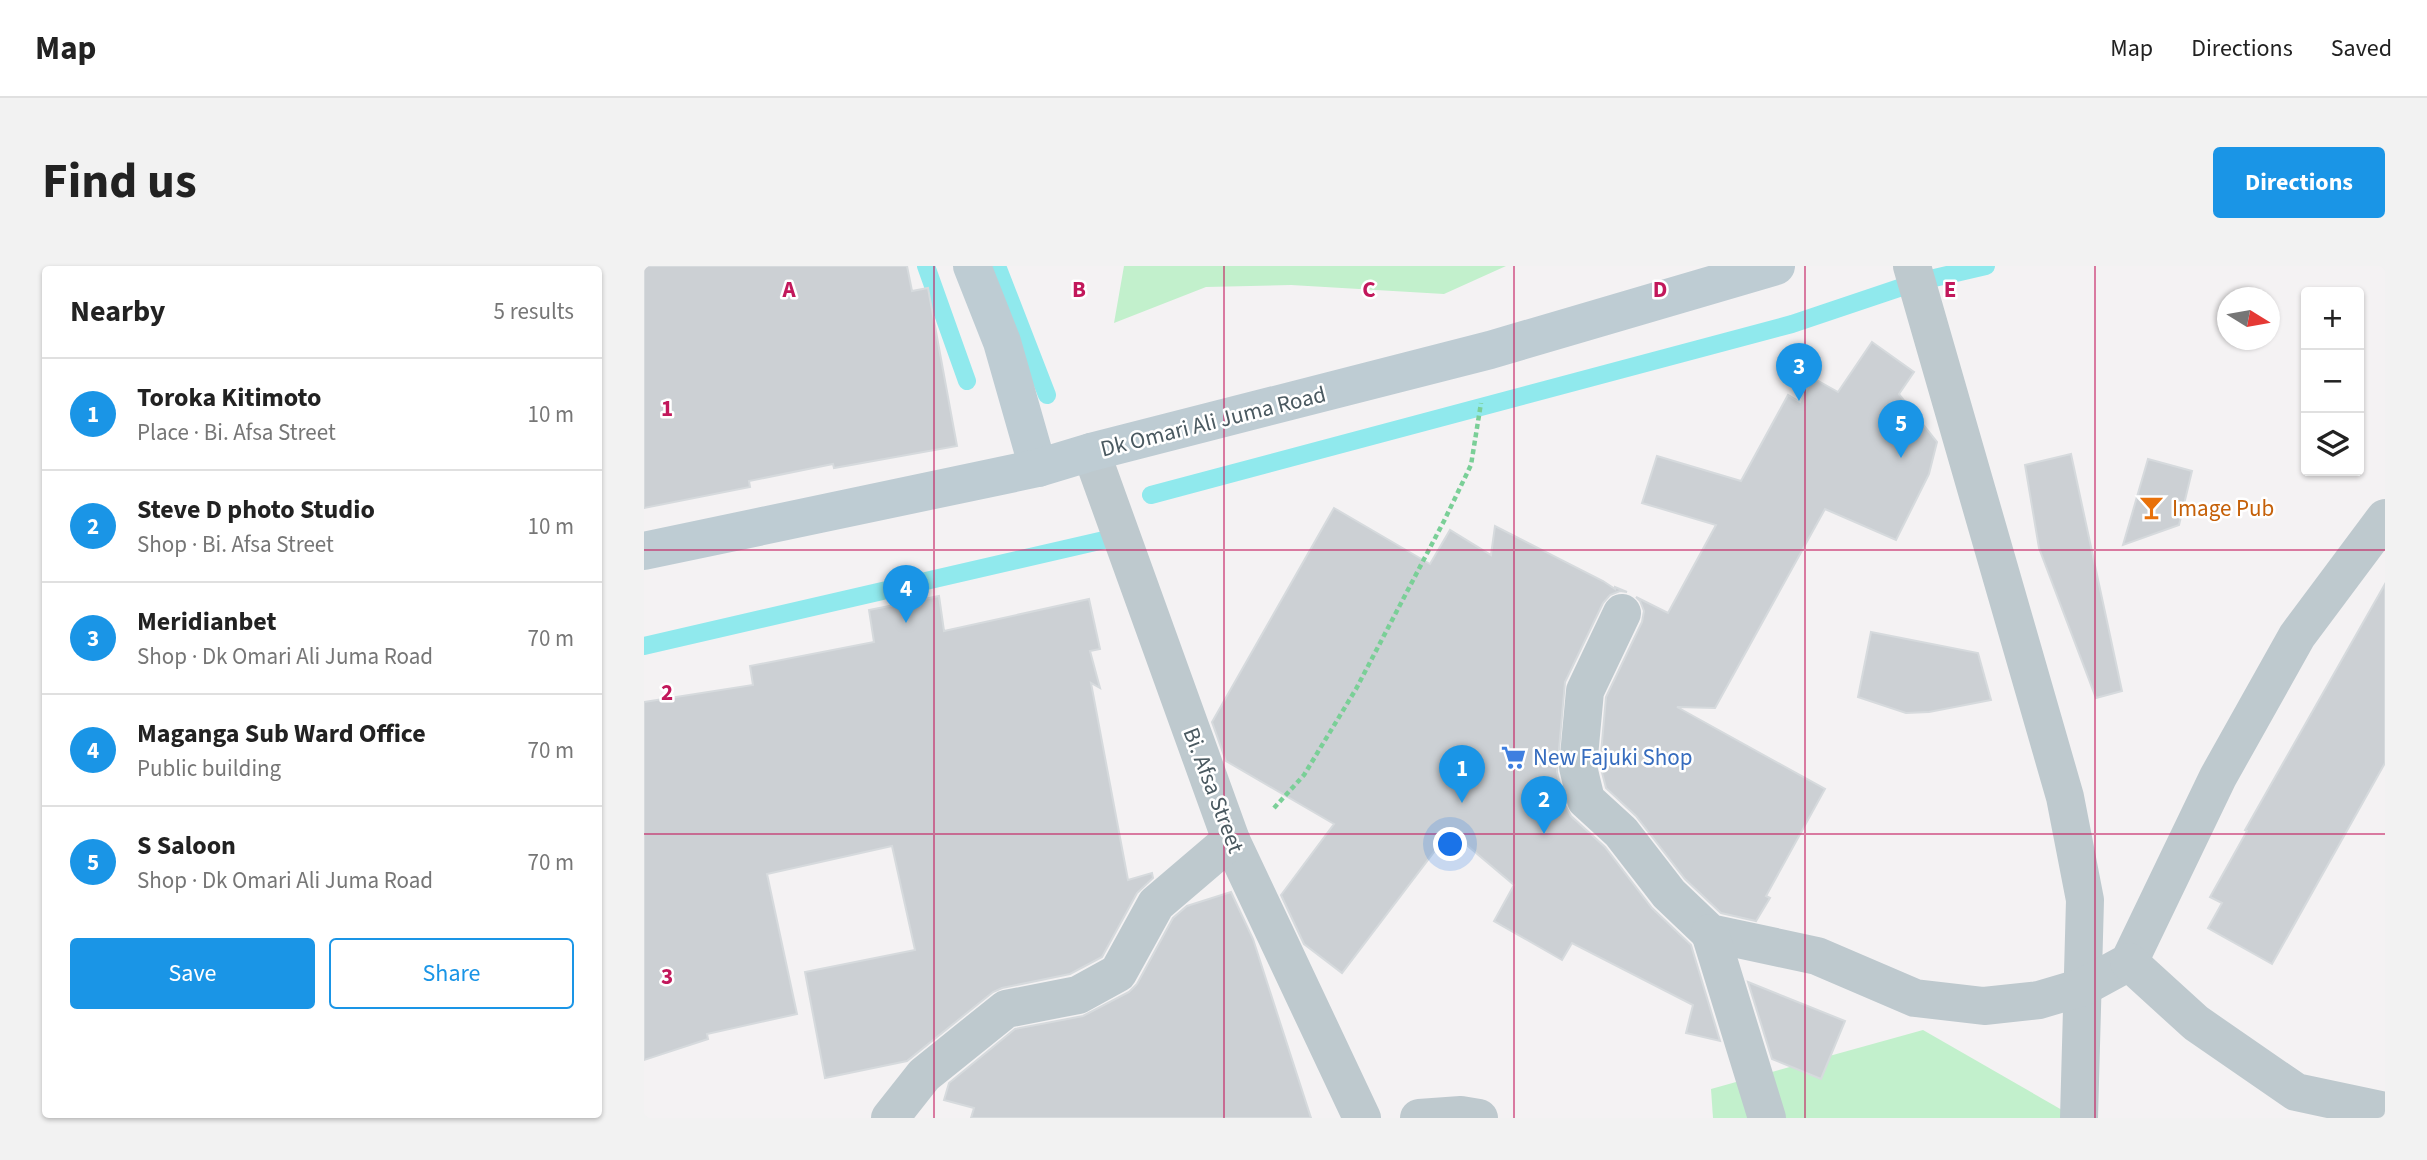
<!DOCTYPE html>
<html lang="en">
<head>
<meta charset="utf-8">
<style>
	:root { --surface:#fff; --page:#f2f2f2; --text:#222; --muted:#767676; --line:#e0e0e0; --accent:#1a95e6 }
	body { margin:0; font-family:"Source Sans 3",sans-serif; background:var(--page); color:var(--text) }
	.controls { position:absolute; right:21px; top:21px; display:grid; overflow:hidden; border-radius:7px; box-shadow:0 2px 5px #0004 }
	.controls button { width:63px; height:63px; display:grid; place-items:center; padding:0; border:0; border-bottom:2px solid var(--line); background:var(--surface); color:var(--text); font:35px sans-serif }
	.compass { position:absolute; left:1573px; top:21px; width:63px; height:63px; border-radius:50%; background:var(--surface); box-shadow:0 2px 5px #0004; rotate:101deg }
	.you { position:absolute; left:807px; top:579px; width:24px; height:24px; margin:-18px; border:5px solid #fff; border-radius:50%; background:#1a73e8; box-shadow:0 0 0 10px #1a73e833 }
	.badge { display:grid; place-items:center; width:46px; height:46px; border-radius:50%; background:var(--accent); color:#fff; font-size:23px; font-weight:700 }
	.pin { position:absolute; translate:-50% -58px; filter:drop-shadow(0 2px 4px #0008) }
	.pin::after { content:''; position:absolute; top:37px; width:24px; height:21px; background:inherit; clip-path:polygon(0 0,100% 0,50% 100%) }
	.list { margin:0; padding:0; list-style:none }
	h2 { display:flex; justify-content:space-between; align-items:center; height:91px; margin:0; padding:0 28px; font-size:30px }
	h2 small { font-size:23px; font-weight:400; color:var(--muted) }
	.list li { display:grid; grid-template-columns:46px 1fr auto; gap:21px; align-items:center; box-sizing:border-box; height:112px; padding:0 28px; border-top:2px solid var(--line) }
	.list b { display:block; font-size:26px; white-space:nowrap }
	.list p { margin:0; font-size:23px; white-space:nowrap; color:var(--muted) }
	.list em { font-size:23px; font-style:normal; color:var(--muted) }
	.actions { display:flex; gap:14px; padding:21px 28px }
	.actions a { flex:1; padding:16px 0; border:2px solid var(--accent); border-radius:7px; text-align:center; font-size:24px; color:var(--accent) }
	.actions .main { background:var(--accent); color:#fff }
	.icon { flex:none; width:38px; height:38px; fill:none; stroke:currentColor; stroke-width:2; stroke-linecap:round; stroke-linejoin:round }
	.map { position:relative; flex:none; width:1741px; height:852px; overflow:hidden; border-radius:7px }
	header { display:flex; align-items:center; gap:42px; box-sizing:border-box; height:98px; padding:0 35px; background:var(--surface); border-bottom:2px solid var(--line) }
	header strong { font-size:33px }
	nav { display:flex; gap:38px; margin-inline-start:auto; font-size:24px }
	.intro { display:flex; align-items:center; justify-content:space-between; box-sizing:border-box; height:168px; padding:0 42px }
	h1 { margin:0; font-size:49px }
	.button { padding:18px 32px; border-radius:7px; background:var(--accent); color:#fff; font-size:24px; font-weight:700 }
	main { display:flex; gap:42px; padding:0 42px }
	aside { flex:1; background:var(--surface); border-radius:7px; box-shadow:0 2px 5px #0004 }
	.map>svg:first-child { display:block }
</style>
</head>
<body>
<header>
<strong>Map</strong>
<nav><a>Map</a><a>Directions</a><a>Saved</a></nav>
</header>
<div class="intro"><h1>Find us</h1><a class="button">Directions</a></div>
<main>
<aside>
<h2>Nearby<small>5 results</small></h2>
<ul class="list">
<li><span class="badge">1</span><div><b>Toroka Kitimoto</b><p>Place · Bi. Afsa Street</p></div><em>10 m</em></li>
<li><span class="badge">2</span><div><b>Steve D photo Studio</b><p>Shop · Bi. Afsa Street</p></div><em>10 m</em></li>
<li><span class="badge">3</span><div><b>Meridianbet</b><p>Shop · Dk Omari Ali Juma Road</p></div><em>70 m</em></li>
<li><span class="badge">4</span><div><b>Maganga Sub Ward Office</b><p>Public building</p></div><em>70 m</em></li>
<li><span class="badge">5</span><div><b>S Saloon</b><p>Shop · Dk Omari Ali Juma Road</p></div><em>70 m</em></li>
</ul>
<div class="actions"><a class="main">Save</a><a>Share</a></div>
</aside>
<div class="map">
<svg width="1741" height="852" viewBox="0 0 1741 852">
	<rect width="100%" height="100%" fill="#f4f2f3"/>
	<g fill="#c2f0cc">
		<polygon points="480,0 862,0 800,28 647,19 562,21 470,57"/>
		<polygon points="1279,764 1432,852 1069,852 1067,823"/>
	</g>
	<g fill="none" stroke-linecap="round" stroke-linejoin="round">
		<g stroke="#90e9ed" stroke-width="18">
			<polyline points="282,0 323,115"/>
			<polyline points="353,0 403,129"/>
			<polyline points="507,229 1148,58 1273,16 1342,0"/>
			<polyline points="0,380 460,274"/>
		</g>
	</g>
	<g fill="#ccd0d4" stroke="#d6dadd" stroke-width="2">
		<polygon points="0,0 263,0 268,25 284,22 313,180 190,202 189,198 105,215 106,221 0,242"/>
		<polygon points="1228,76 1270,106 1255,128 1293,176 1285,208 1252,274 1181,243 1071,442 1033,441 1181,523 1122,630 1126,632 1112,655 1077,647 1041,613 992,550 962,522 956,499 962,431 998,356 1000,345 996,335 992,331 1024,347 1072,259 998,237 1013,190 1097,215 1144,129 1156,136 1169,112 1194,126"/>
		<polygon points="1427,188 1478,425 1452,432 1395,282 1381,199"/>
		<polygon points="1504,193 1548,205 1535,259 1479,279"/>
		<polygon points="690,242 786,298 806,264 847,289 851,260 959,315 971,323 971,321 983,326 976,325 966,329 959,337 921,416 913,506 921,539 927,550 961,581 1008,642 1047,679 1076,775 1042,767 1049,739 928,677 918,694 850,655 870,619 806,565 698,707 660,678 637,629 690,558 582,495 568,456"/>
		<polygon points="1741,318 1741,497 1628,698 1564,662 1578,637 1566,631 1603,565 1601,564"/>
		<polygon points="295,330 300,365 445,333 456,383 446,385 456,422 447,417 484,614 508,607 509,612 493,627 458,691 426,708 358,722 349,726 263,795 181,812 161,706 271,684 248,580 123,608 153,748 63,768 64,773 0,794 0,436 109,419 106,400 230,376 225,344"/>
		<polygon points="1227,366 1334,387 1347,434 1285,446 1262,447 1214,431"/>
		<polygon points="587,626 609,673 667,852 327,852 330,842 300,834 305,817 371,763 439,750 485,726 493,718 529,652 543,640"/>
		<polygon points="1104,716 1201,755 1177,813 1128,793"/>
	</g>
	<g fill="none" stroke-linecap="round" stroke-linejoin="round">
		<polyline stroke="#7acf97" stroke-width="4.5" stroke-dasharray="5 3.5" stroke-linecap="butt" points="630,542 660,509 712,423 800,255 827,199 837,137"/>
		<g stroke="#bec9ce" stroke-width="38">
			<polyline points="1268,0 1421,531 1441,634 1435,852"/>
			<polyline points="447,186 587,574 718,852"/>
			<polyline points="978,347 941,425 934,501 942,534 977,566 1025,628 1066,667 1173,690 1271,732 1340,740 1395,734 1439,721 1485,696 1574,511 1653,370 1741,252"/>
			<polyline points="1066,667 1123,852"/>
			<polyline points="1485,696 1552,757 1652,826 1741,845"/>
			<polyline points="246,852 280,809 362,743 434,729 474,707 512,638 587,574"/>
			<polyline points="775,852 817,849 835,852"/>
		</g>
		<g stroke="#beccd3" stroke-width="38">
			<polyline points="328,0 358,76 394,202"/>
			<polyline points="0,285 394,202 447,186 846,84 1132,0"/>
		</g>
	</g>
	<path fill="none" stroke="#c2185b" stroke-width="2" stroke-opacity="0.55" d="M 290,0 L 290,852M 580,0 L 580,852M 870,0 L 870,852M 1161,0 L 1161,852M 1451,0 L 1451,852M 0,284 L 1741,284M 0,568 L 1741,568"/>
	<defs>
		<symbol id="bar-bare" viewBox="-9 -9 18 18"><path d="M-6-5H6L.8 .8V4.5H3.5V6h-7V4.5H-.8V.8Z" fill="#e8710a" stroke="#fff" stroke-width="2.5" paint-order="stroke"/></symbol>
		<symbol id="supermarket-bare" viewBox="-9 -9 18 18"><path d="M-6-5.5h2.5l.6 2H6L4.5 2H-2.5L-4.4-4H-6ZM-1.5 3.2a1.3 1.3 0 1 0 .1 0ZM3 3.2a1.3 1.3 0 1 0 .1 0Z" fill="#3f7fe0" stroke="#fff" stroke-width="2.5" paint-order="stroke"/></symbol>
	</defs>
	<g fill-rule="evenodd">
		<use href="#bar-bare" x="1490" y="224" width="35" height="35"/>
		<use href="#supermarket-bare" x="852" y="474" width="35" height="35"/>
	</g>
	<g text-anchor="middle" stroke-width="5" stroke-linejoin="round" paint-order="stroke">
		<g font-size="23" fill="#4a5960" stroke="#fff">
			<text transform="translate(569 155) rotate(-14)" y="8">Dk Omari Ali Juma Road</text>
			<text transform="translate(570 524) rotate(69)" y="8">Bi. Afsa Street</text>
		</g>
		<g font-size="23" fill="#c56008" stroke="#fff" text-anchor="start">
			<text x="1528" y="250">Image Pub</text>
		</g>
		<g font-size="23" fill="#366cbe" stroke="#fff" text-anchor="start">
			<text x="889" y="499">New Fajuki Shop</text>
		</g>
	</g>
	<g font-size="23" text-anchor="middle" font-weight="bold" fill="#c2185b" stroke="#fff" stroke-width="5" stroke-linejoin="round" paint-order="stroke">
		<text x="145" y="31">A</text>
		<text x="435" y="31">B</text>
		<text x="725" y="31">C</text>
		<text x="1016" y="31">D</text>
		<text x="1306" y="31">E</text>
		<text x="23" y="150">1</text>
		<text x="23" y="434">2</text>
		<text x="23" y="718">3</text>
	</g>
</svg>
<div class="controls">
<button>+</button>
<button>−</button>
<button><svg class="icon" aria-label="layers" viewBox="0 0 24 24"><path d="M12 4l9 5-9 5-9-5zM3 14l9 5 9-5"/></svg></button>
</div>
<svg class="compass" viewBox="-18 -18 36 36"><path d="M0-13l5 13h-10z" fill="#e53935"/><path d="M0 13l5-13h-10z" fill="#767676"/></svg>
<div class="you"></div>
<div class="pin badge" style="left:818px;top:537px">1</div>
<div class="pin badge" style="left:900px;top:568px">2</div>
<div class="pin badge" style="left:1155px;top:135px">3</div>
<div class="pin badge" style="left:262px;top:357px">4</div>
<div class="pin badge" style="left:1257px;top:192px">5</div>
</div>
</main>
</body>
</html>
